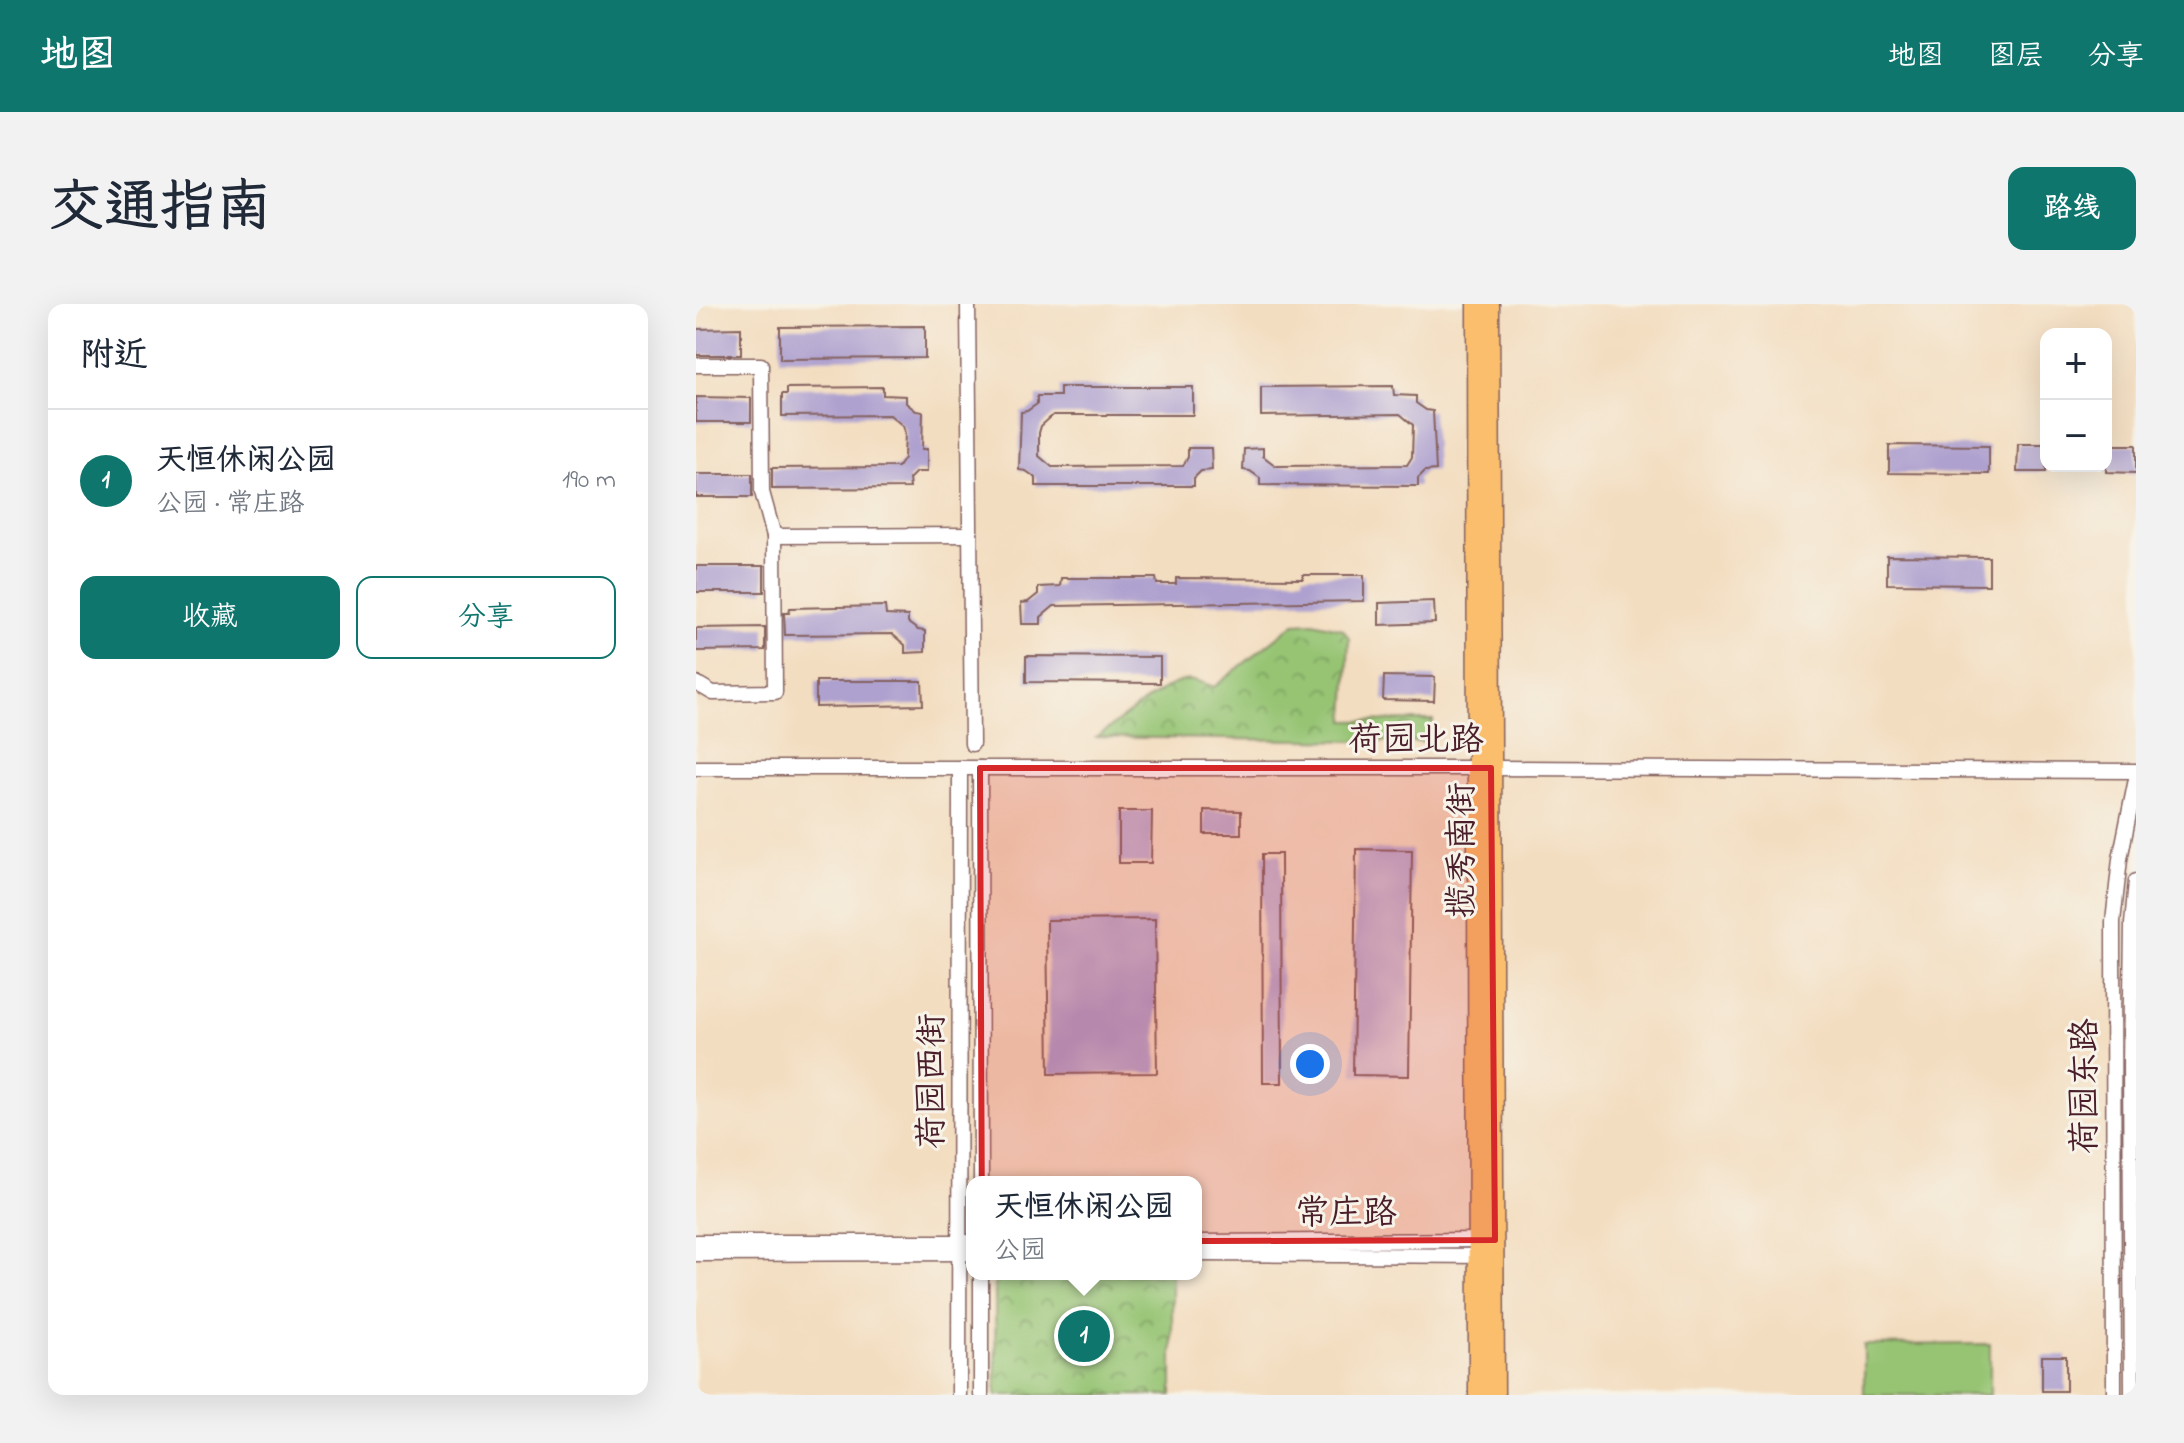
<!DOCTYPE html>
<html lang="zh">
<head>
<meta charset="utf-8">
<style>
	:root { --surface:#fff; --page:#f2f2f3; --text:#1f2937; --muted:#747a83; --line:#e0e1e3; --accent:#0f766e }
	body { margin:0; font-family:"Indie Flower","LXGW WenKai TC",sans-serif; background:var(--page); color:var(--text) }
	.controls { position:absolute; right:24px; top:24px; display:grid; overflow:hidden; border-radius:16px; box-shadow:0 8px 32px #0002 }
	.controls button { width:72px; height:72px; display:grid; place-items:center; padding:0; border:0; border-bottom:2px solid var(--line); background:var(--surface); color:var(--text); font:40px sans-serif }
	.you { position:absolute; left:614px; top:760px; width:28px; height:28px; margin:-20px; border:6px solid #fff; border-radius:50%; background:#1a73e8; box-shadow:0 0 0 12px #1a73e833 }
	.badge { display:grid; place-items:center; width:52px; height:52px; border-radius:50%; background:var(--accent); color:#fff; font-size:26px; font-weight:700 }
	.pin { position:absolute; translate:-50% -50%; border:4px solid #fff; box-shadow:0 2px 8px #0006 }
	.popup { position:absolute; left:270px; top:872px; width:236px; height:104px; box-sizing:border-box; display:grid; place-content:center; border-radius:16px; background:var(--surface); filter:drop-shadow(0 2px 6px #0005); font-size:26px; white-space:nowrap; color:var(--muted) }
	.popup b { font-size:30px; color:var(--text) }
	.popup::after { content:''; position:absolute; left:50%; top:100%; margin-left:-16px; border:16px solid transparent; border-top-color:var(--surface) }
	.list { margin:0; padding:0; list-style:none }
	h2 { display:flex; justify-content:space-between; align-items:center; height:104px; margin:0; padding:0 32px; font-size:34px }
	h2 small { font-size:26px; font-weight:400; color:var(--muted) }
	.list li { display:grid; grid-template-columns:52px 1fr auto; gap:24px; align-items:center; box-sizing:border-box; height:144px; padding:0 32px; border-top:2px solid var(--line) }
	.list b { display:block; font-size:30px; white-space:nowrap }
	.list p { margin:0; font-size:26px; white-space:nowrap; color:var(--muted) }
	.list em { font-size:26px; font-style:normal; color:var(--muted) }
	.actions { display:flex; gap:16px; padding:24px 32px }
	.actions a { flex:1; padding:18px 0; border:2px solid var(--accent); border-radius:16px; text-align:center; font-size:28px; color:var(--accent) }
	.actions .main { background:var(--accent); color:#fff }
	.map { position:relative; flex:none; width:1440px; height:1091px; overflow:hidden; border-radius:16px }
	header { display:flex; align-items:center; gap:48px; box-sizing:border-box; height:112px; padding:0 40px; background:var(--accent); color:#fff }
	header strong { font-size:38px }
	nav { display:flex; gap:44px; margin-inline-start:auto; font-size:28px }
	.intro { display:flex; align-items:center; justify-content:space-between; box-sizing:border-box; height:192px; padding:0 48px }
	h1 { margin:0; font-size:56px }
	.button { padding:20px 36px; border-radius:16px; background:var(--accent); color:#fff; font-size:28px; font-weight:700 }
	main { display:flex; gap:48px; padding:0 48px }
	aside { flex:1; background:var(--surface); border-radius:16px; box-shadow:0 8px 32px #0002 }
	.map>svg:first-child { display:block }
</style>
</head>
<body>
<header>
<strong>地图</strong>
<nav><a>地图</a><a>图层</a><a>分享</a></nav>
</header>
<div class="intro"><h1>交通指南</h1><a class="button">路线</a></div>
<main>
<aside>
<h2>附近<small></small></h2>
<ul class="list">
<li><span class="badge">1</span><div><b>天恒休闲公园</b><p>公园 · 常庄路</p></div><em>190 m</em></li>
</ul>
<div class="actions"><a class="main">收藏</a><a>分享</a></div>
</aside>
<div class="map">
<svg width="1440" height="1091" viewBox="0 0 1440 1091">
	<defs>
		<pattern id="park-crowns" width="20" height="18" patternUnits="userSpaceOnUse" patternTransform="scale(2)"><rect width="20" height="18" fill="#96c473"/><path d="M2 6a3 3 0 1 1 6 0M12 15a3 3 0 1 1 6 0" fill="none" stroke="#7c9f5f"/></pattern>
	</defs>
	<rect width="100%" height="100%" fill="#f7f3e8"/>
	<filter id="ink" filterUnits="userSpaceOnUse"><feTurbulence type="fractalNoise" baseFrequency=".0125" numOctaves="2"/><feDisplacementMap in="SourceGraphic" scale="16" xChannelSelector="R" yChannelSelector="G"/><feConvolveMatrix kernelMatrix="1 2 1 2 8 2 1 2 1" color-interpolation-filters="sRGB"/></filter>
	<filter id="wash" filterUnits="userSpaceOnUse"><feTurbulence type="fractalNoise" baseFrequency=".006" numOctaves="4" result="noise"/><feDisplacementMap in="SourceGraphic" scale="32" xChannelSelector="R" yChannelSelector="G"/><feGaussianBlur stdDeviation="1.8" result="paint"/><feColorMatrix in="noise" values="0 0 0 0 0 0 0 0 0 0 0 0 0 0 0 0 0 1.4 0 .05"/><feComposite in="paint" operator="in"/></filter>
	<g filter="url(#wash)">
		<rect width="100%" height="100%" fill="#f3ddc0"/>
		<polygon fill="#96c473" stroke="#70724f" stroke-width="2" points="1294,1040 1294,1091 1168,1091 1168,1041"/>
		<g fill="url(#park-crowns)" stroke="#70724f" stroke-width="2">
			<path d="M 617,318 L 647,325 L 653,334 L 649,417 L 737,416 L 735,438 L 401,433 C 421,420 465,381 487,377 C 496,375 509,379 518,383 L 599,319 Z"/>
			<polygon points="476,970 476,1091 300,1091 299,980 310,973"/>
		</g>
		<g id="blocks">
			<g fill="#aea0cf">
				<polygon points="229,22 229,54 84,55 84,23"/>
				<polygon points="45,24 45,51 0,51 0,25"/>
				<polygon points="697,82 698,91 720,92 720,99 730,106 737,107 740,166 729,167 722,174 722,182 564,181 564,174 554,167 547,166 548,145 567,144 567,152 580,162 711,161 716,153 717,121 704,110 565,112 565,83"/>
				<polygon points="187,83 187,91 210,92 210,99 220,107 227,108 226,145 231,145 231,168 220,168 213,175 214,184 76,185 76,164 202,163 208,154 209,129 207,122 194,111 86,112 86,90 91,90 91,84"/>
				<polygon points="364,83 497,83 497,111 357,111 345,122 343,129 343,152 356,163 487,162 492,153 492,144 515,144 516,166 505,167 498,174 498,182 340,182 340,174 330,167 323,166 325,108 331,107 341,100 341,92 364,92"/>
				<polygon points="0,93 55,94 55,118 0,118"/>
				<polygon points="1322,140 1350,140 1350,168 1321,168"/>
				<polygon points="1193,141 1293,142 1293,170 1193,169"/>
				<polygon points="1410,141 1440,141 1440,169 1410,168"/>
				<rect x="0" y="170" width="56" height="23"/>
				<polygon points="1191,252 1293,253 1293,281 1191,280"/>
				<rect x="0" y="262" width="68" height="26"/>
				<polygon points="607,271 668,271 668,297 358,302 345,313 345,320 326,320 325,299 332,298 342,290 342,283 364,282 365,274 460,274 461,280 480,280 480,274 607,275"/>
				<polygon points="738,297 739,319 683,321 683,299"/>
				<polygon points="189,302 190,311 212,312 212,319 222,326 229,327 229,348 209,349 209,341 196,330 89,331 88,309 93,309 94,304"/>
				<polygon points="69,323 69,346 0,347 0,324"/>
				<polygon points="330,352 464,353 464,379 330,378"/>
				<polygon points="688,372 739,373 738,397 687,396"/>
				<polygon points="120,377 226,377 227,401 120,403"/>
				<polygon points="508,506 545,507 545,530 508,530"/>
				<polygon points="423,507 456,507 455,559 423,559"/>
				<polygon points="660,545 716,546 713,772 657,771"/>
				<polygon points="566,550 585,550 586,779 567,779"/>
				<polygon points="459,615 461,769 353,770 351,616"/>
				<rect x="1346" y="1052" width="24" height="35"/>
			</g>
		</g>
	</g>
	<g filter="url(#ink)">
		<use href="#blocks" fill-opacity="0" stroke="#85625f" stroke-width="2"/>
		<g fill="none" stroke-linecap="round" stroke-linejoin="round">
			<defs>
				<g id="minor">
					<polyline points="272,0 276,440"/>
					<polyline points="0,61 65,61 66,188 78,232"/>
					<polyline points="0,379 17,389 79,388 78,232 274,231"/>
					<polyline points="0,464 795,464 1440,467"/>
					<polyline points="284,464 285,878"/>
					<polyline points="0,938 276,938"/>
					<polyline points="500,938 791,936"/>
					<polyline points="0,950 276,949"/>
					<polyline points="500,950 792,952"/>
					<polyline points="263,1091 264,464"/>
					<polyline points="285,1091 285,970"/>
					<polyline points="1418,1091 1417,618 1424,555 1440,475"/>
					<polyline points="1436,1091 1434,762 1436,620 1440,577"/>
				</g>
				<g id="major">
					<polyline points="780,0 782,1091"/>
					<polyline points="794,0 799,1091"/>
				</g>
			</defs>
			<use href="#minor" stroke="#85625f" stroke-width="17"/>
			<use href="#major" stroke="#85625f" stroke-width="21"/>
			<use href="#minor" stroke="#fff" stroke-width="14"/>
			<use href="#major" stroke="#fabe6d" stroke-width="18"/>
		</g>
	</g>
	<path fill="#d62828" fill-opacity="0.2" stroke="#d62828" stroke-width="6" stroke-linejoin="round" d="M 284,464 L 795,464 L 799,936 L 286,938 Z"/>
	<g text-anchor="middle" stroke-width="6" stroke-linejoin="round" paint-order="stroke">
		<g font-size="34" fill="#4a1f2b" stroke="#f7f3e8">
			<text x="720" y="446">荷园北路</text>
			<text transform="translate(764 546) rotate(-90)" y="12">揽秀南街</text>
			<text transform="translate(234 777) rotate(-90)" y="12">荷园西街</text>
			<text transform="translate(1387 782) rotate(-90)" y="12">荷园东路</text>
			<text x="650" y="919">常庄路</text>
		</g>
	</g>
</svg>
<div class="controls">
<button>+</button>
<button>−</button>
</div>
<div class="you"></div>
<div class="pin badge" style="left:388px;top:1032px">1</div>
<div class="popup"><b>天恒休闲公园</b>公园</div>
</div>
</main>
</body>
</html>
